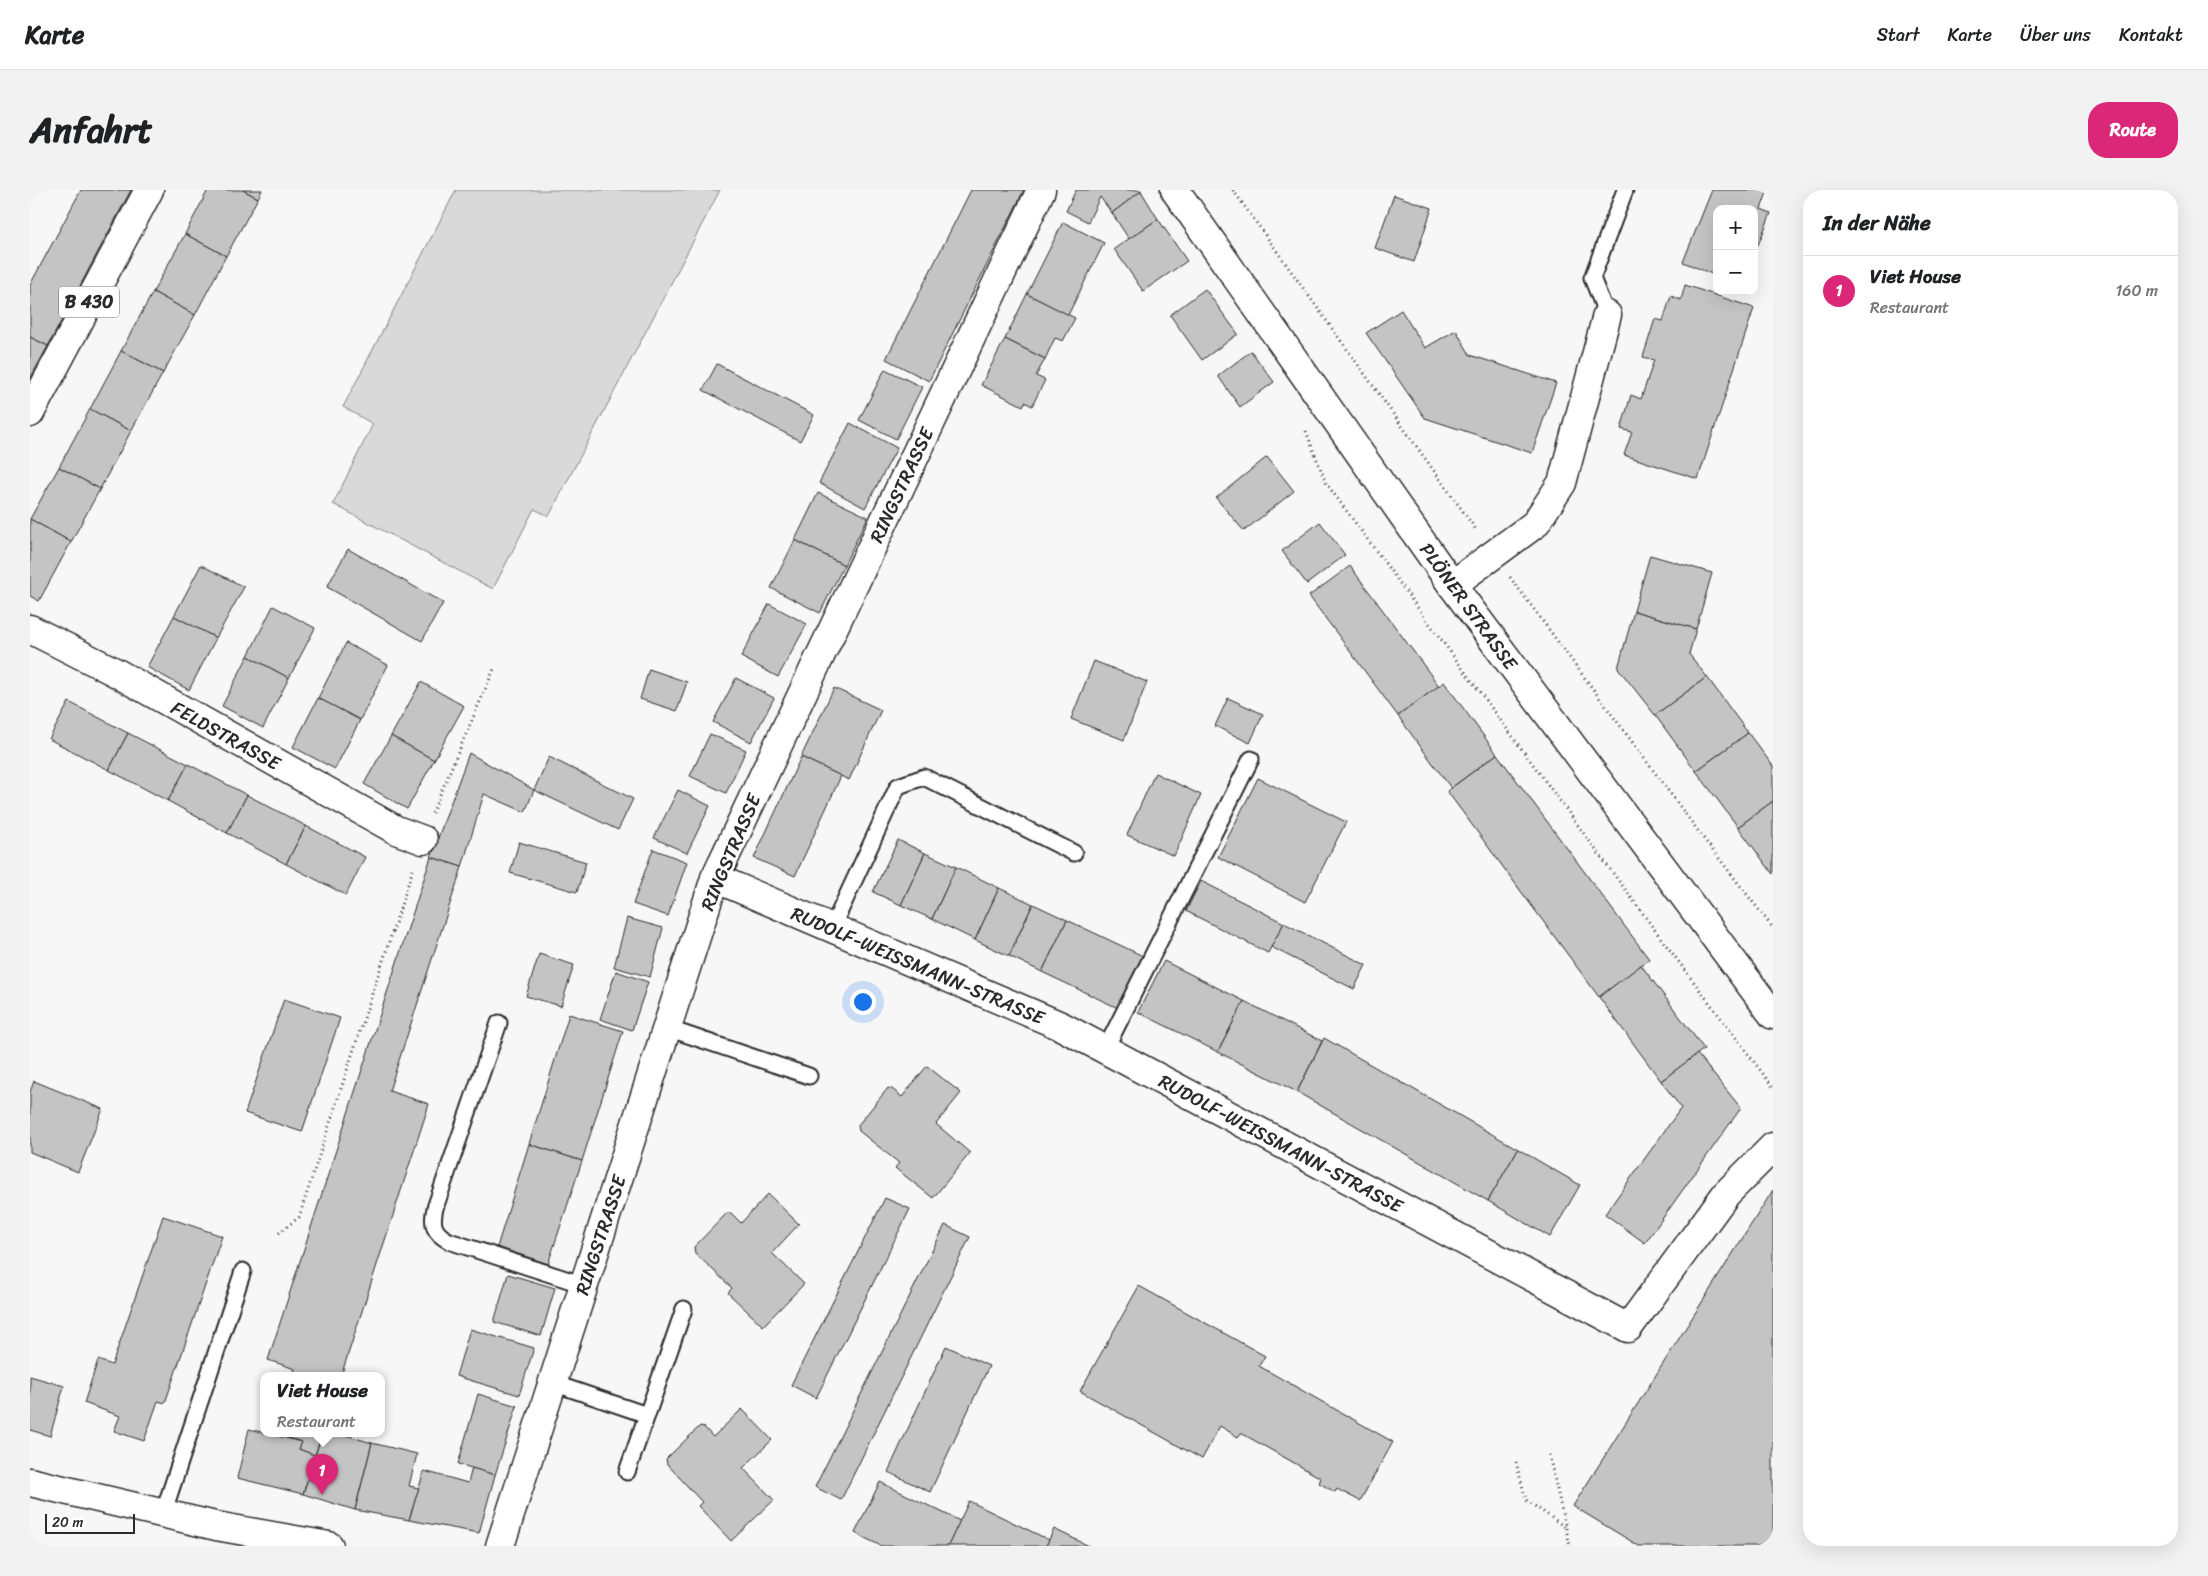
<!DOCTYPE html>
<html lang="de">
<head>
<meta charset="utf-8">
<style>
	:root { --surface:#fff; --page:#f2f2f2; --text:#202124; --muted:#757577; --line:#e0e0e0; --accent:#db2777 }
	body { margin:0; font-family:Sriracha,sans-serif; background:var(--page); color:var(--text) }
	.controls { position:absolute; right:15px; top:15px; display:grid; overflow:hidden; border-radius:10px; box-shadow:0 5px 20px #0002 }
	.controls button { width:45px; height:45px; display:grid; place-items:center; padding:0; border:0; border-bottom:1px solid var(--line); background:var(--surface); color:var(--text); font:25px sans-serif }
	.scale { position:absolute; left:15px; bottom:12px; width:90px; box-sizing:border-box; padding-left:5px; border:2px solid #2b2b2b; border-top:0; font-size:14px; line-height:18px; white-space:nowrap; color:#2b2b2b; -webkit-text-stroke:4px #fff; paint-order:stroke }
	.you { position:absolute; left:832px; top:811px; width:18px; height:18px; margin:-12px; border:4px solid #fff; border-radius:50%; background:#1a73e8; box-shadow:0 0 0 8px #1a73e833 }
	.badge { display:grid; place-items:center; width:32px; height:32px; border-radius:50%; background:var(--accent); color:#fff; font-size:16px; font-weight:700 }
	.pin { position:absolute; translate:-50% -41px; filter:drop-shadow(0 1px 2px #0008) }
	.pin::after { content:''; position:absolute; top:26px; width:18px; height:15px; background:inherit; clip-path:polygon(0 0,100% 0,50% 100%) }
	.popup { position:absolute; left:230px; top:1182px; width:125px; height:65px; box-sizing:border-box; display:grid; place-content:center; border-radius:10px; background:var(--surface); filter:drop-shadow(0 1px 4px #0005); font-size:16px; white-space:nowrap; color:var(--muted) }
	.popup b { font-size:19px; color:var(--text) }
	.popup::after { content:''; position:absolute; left:50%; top:100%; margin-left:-10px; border:10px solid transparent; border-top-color:var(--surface) }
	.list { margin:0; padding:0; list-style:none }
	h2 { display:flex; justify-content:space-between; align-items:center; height:65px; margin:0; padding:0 20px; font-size:21px }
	h2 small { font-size:16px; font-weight:400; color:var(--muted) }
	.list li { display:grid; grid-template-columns:32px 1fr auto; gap:15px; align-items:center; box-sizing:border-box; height:70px; padding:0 20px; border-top:1px solid var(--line) }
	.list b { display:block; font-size:19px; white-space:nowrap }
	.list p { margin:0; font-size:16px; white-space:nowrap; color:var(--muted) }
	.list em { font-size:16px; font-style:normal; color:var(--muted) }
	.map { position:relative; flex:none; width:1743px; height:1356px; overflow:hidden; border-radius:20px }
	header { display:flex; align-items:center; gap:30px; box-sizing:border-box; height:70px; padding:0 25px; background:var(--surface); border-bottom:1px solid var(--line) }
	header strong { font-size:24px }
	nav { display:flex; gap:28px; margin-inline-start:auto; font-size:18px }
	.intro { display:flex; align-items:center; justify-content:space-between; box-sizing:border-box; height:120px; padding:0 30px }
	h1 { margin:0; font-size:35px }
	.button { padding:12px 22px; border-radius:20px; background:var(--accent); color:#fff; font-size:18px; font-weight:700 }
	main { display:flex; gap:30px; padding:0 30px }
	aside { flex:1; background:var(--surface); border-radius:20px; box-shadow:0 5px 20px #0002 }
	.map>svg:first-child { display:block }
</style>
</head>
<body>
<header>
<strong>Karte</strong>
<nav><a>Start</a><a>Karte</a><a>Über uns</a><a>Kontakt</a></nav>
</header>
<div class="intro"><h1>Anfahrt</h1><a class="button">Route</a></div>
<main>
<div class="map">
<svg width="1743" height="1356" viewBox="0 0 1743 1356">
	<rect width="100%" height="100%" fill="#f7f7f7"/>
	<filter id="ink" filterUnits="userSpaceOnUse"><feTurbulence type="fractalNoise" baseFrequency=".02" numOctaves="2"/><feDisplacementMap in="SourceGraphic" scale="10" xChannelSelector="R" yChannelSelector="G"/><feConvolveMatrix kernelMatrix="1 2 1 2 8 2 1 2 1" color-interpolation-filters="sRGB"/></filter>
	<g filter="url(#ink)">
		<polygon fill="#d9d9d9" stroke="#828282" points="426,0 690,0 519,326 504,319 463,399 303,314 343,234 313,217"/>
		<g fill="#c4c4c4" stroke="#2b2b2b">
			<polygon points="51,0 101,0 18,156 0,147 0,95"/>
			<polygon points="178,0 213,0 228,8 196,66 155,44"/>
			<polygon points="213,0 232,0 228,8"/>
			<polygon points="941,0 994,0 899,191 856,169"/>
			<polygon points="1046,0 1111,0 1111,1 1082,23 1070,7 1058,32 1036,21"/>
			<polygon points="1682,0 1738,0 1731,19 1741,23 1728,55 1724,54 1724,19 1687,19 1687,86 1653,72"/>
			<polygon points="1111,1 1128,29 1099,49 1082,23"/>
			<polygon points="1364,5 1402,18 1384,72 1345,58"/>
			<polygon points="1128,29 1157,71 1113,101 1084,59"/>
			<polygon points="1033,32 1074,53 1038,125 997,104"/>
			<polygon points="155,44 196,66 165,125 123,102"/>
			<polygon points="1655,95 1724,118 1668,289 1594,265 1602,242 1591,239 1601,205 1611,209 1624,170 1613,167 1625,129 1633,131 1641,106 1651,110"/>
			<polygon points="1175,99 1208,144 1172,170 1140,125"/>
			<polygon points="123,102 165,125 133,183 91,161"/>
			<polygon points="997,104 1045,128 1033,151 1025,148 1015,169 975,149"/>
			<polygon points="1371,120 1395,158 1426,140 1440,165 1526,193 1502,263 1395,228 1336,143"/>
			<polygon points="0,147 18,156 0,189"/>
			<polygon points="975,149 1015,169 1006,186 1015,190 1002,216 995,212 993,216 951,195"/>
			<polygon points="91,161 133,183 101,241 60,219"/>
			<polygon points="1221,161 1244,192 1210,217 1188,186"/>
			<polygon points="687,174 784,225 770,251 673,200"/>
			<polygon points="855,179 892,197 866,249 829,230"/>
			<polygon points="60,219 101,241 70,299 29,277"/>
			<polygon points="820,233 867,258 835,318 789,293"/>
			<polygon points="1237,267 1264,301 1214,341 1186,308"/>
			<polygon points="29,277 70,299 41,352 0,329"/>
			<polygon points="788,303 838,327 814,375 765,350"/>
			<polygon points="0,329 41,352 9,411 0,406"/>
			<polygon points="1290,332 1315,365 1277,394 1252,361"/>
			<polygon points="765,350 814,375 790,423 741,398"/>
			<polygon points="318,359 413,413 392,451 297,397"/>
			<polygon points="1620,365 1682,383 1666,439 1604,421"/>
			<polygon points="171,375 214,397 186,448 144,426"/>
			<polygon points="1320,376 1409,496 1368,526 1279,406"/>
			<polygon points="739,414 777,434 748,487 711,467"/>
			<polygon points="243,416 285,438 259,488 218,466"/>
			<polygon points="1604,421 1666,439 1659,464 1677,487 1625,525 1588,478"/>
			<polygon points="144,426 186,448 159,500 117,477"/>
			<polygon points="316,453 358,475 330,530 288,508"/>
			<polygon points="218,466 259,488 233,538 192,516"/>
			<polygon points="1064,471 1117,492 1094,550 1041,529"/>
			<polygon points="619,479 657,492 647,521 610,509"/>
			<polygon points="1677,487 1718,543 1666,581 1625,525"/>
			<polygon points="706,488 744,508 721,552 683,532"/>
			<polygon points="391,492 434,516 404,570 361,546"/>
			<polygon points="1414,492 1467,564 1421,598 1368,526"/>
			<polygon points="804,498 851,520 819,590 771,567"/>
			<polygon points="288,508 330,530 305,579 263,557"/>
			<polygon points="1198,508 1233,524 1220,553 1185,536"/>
			<polygon points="39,512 98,543 79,580 19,549"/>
			<polygon points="98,543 158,574 138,611 79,580"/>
			<polygon points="1718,543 1743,576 1743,611 1708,637 1666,581"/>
			<polygon points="680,544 716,560 696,603 660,586"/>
			<polygon points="361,546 404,570 377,619 334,594"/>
			<polygon points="439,563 504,600 495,622 454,604 432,677 401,667"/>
			<polygon points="1467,564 1619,769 1569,807 1417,601"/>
			<polygon points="519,567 603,609 588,640 504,600"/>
			<polygon points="771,567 811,586 765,686 724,668"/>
			<polygon points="158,574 217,605 197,643 138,611"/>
			<polygon points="1125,583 1171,605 1144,666 1097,645"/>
			<polygon points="1228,588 1316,632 1275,712 1188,667"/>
			<polygon points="648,600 680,616 657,663 624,648"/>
			<polygon points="217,605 276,636 256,674 197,643"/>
			<polygon points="1743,611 1743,684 1708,637"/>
			<polygon points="276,636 335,667 316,705 256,674"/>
			<polygon points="868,650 895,663 871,715 843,702"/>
			<polygon points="489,652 556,672 547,702 480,683"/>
			<polygon points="623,659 657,672 638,726 603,714"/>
			<polygon points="895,663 926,677 902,729 871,715"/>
			<polygon points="401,667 432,677 359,901 399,914 311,1186 262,1186 265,1179 238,1170"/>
			<polygon points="926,677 969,698 945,750 902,729"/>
			<polygon points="1171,691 1254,733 1238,763 1156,721"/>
			<polygon points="969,698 1003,714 979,766 945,750"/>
			<polygon points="1003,714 1037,730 1012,782 979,766"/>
			<polygon points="597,728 633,738 620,787 584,777"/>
			<polygon points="1037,730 1115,767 1090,819 1012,782"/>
			<polygon points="1254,733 1336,775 1324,799 1241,757"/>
			<polygon points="509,764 544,775 531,816 496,806"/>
			<polygon points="1134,771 1214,811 1188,862 1108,822"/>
			<polygon points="1611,775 1674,859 1631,891 1569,807"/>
			<polygon points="586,781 618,792 602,840 570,829"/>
			<polygon points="254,809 310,828 272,942 215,923"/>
			<polygon points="1214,811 1292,851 1267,902 1188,862"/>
			<polygon points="539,824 593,841 552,971 499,954"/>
			<polygon points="1294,848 1488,959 1458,1011 1267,902"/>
			<polygon points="1667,864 1711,918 1615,1053 1575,1024 1651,918 1631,891"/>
			<polygon points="897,876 931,903 906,934 940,963 903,1008 865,978 869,973 829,941 828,935 858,898 862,899 872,907"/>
			<polygon points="4,891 73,919 48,982 0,962 0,902"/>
			<polygon points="499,954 552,971 518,1074 467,1057"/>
			<polygon points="1488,959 1550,995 1520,1047 1458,1011"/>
			<polygon points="1743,1000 1743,1356 1609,1356 1543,1316"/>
			<polygon points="738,1004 769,1034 742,1063 774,1094 733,1136 698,1103 702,1098 665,1063 664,1057 697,1023 701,1023 711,1033"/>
			<polygon points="855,1008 880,1019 786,1208 761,1195"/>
			<polygon points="133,1026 192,1046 135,1213 128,1211 114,1251 84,1241 90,1226 54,1213 68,1170 82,1175"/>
			<polygon points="915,1035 940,1047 811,1310 785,1297"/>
			<polygon points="478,1084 525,1098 511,1146 464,1132"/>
			<polygon points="1109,1096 1235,1166 1229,1176 1363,1252 1330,1311 1307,1299 1305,1302 1289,1293 1291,1288 1211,1243 1208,1247 1190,1236 1172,1269 1050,1201"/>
			<polygon points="440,1139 504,1158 489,1205 426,1186"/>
			<polygon points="916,1156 959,1176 900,1302 858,1282"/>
			<polygon points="0,1186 34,1196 20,1246 0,1240"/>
			<polygon points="448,1204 487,1216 465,1285 428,1274"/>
			<polygon points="712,1219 742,1250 713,1278 744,1310 701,1351 668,1316 672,1312 637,1274 636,1269 670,1236 674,1237 683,1247"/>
			<polygon points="219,1239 272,1252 269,1259 285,1265 273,1304 207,1288"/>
			<polygon points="257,1244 292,1244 285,1265 269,1259 272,1252 256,1247"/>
			<polygon points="292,1244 312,1244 342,1253 325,1320 273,1304"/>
			<polygon points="342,1253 387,1264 379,1296 389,1298 379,1330 325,1320"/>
			<polygon points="442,1278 465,1285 449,1343 379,1330 394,1281 438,1293"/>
			<polygon points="850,1292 930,1331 918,1356 851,1356 825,1343"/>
			<polygon points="939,1311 1019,1350 1016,1356 918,1356"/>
			<polygon points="1024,1339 1059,1356 1016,1356"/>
		</g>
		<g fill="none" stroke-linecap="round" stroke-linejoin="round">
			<defs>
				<g id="lane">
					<polyline points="1577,125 1562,88 1595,0"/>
					<polyline points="802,738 868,596 894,587 1044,663"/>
					<path d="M 469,833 L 405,1018 C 401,1035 404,1043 419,1051 L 554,1095"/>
					<polyline points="637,838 779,886"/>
					<polyline points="1075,860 1221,569"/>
					<polyline points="523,1193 617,1225 654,1119"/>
					<polyline points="597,1282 617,1225"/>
					<polyline points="133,1324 213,1081"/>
				</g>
				<g id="street">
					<polyline points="1422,395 1505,334 1532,293 1577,125"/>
					<polyline points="0,439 85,482 366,640 393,650"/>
					<polyline points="685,688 1031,836 1598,1138 1696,1004 1743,957"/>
					<polyline points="470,1356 685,688 1011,0"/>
				</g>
				<g id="secondary">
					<polyline points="1145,0 1422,395 1743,825"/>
					<polyline points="0,1292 186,1336 299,1356"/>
				</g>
				<polyline id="primary" points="0,223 119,0"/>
			</defs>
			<use href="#lane" stroke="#2b2b2b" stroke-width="19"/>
			<use href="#street" stroke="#2b2b2b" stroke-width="31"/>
			<use href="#secondary" stroke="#2b2b2b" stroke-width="31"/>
			<use href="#primary" stroke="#2b2b2b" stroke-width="31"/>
			<g stroke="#2b2b2b" stroke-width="3" stroke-dasharray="1 4" stroke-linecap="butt">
				<polyline points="1203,0 1447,341"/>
				<polyline points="1276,241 1296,293 1633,751 1743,897"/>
				<polyline points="1480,387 1674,649 1743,738"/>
				<polyline points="402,623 464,479"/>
				<polyline points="249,1043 269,1027 384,676"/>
				<polyline points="1519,1265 1540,1356"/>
				<polyline points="1486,1272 1496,1310 1535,1337"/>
			</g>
			<use href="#lane" stroke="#fff" stroke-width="15"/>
			<use href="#street" stroke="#fff" stroke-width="28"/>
			<use href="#secondary" stroke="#fff" stroke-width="28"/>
			<use href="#primary" stroke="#fff" stroke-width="28"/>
		</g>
	</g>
	<g text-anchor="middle" stroke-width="5" stroke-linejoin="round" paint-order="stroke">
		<rect fill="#fff" stroke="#6b6b6b" stroke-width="1" x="29" y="96.5" width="60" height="31" rx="4"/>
		<g font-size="18" font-weight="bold" fill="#2b2b2b">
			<text x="59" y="118">B 430</text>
		</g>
		<g font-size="19" fill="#2b2b2b" stroke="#fff">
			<text transform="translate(871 295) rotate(-65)" y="7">RINGSTRASSE</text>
			<text transform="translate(1439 416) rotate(54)" y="7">PLÖNER STRASSE</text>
			<text transform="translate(196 545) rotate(29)" y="7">FELDSTRASSE</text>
			<text transform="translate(700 662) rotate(-67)" y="7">RINGSTRASSE</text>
			<text transform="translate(888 775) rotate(23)" y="7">RUDOLF-WEISSMANN-STRASSE</text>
			<text transform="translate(1251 953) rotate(28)" y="7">RUDOLF-WEISSMANN-STRASSE</text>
			<text transform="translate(570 1045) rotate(-72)" y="7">RINGSTRASSE</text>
		</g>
	</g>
</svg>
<div class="controls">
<button>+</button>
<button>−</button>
</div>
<div class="scale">20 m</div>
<div class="you"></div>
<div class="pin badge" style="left:292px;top:1305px">1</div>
<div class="popup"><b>Viet House</b>Restaurant</div>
</div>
<aside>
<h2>In der Nähe<small></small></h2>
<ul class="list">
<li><span class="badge">1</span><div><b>Viet House</b><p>Restaurant</p></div><em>160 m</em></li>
</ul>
</aside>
</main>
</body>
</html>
